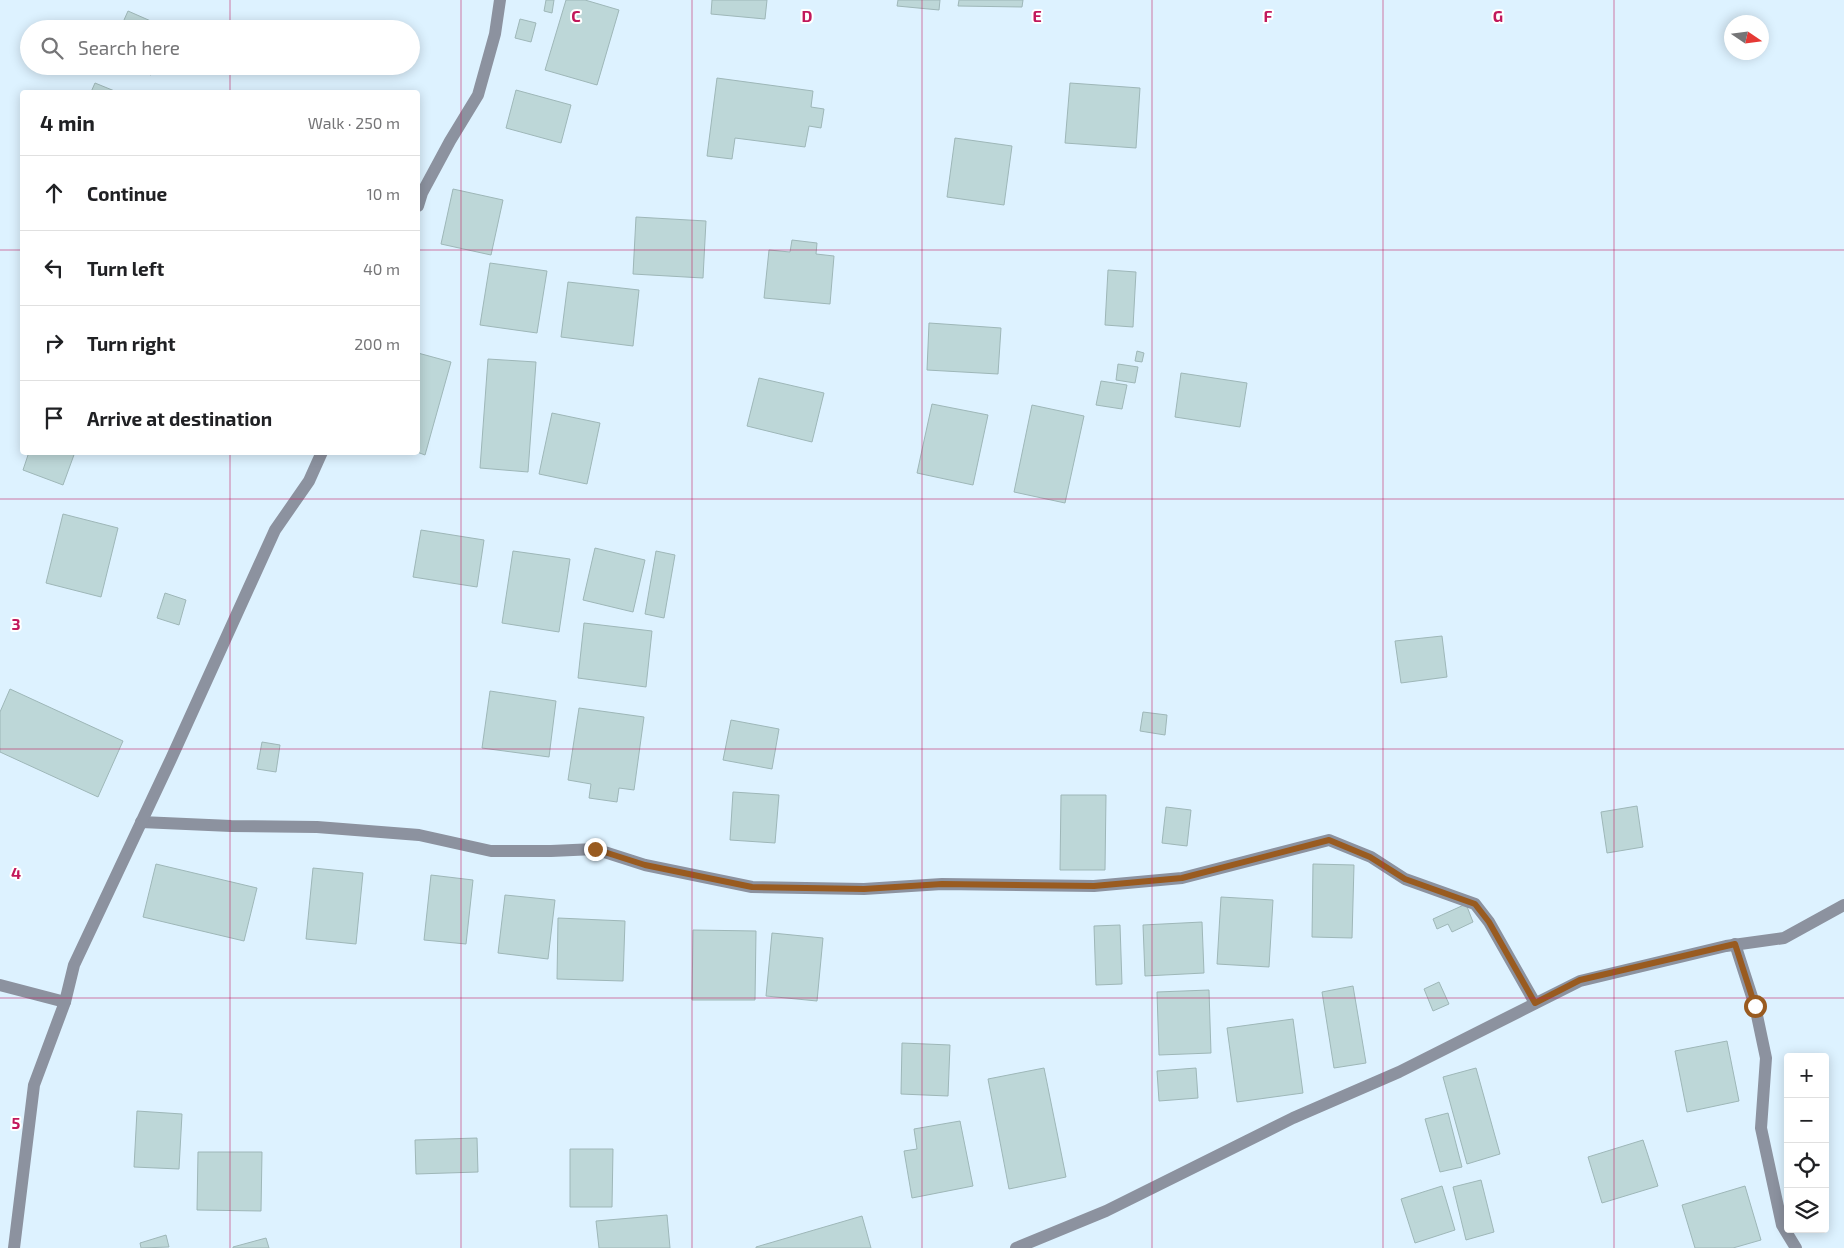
<!DOCTYPE html>
<html lang="en">
<head>
<meta charset="utf-8">
<style>
	:root { --surface:#fff; --page:#f2f2f2; --text:#202124; --muted:#757577; --line:#e0e0e0 }
	body { margin:0; font-family:"Exo 2",sans-serif; background:var(--page); color:var(--text) }
	.controls { position:absolute; right:15px; bottom:15px; display:grid; overflow:hidden; border-radius:5px; box-shadow:0 2px 12px #0003 }
	.controls button { width:45px; height:45px; display:grid; place-items:center; padding:0; border:0; border-bottom:1px solid var(--line); background:var(--surface); color:var(--text); font:25px sans-serif }
	.compass { position:absolute; left:1724px; top:15px; width:45px; height:45px; border-radius:50%; background:var(--surface); box-shadow:0 2px 12px #0003; rotate:103deg }
	.stop { position:absolute; width:15px; height:15px; margin:-11px; border:4px solid #995b20; border-radius:50%; background:#fff }
	.stop.end { background:#995b20; border-color:#fff; box-shadow:0 1px 5px #0008 }
	.list { margin:0; padding:0; list-style:none }
	h2 { display:flex; justify-content:space-between; align-items:center; height:65px; margin:0; padding:0 20px; font-size:21px }
	h2 small { font-size:16px; font-weight:400; color:var(--muted) }
	.list li { display:grid; grid-template-columns:32px 1fr auto; gap:15px; align-items:center; box-sizing:border-box; height:75px; padding:0 20px; border-top:1px solid var(--line) }
	.list b { display:block; font-size:19px; white-space:nowrap }
	.list em { font-size:16px; font-style:normal; color:var(--muted) }
	.icon { flex:none; width:28px; height:28px; fill:none; stroke:currentColor; stroke-width:2; stroke-linecap:round; stroke-linejoin:round }
	.map { position:relative; flex:none; width:1844px; height:1248px; overflow:hidden }
	.search { position:absolute; background:var(--surface); box-shadow:0 2px 12px #0003; left:20px; top:20px; width:400px; height:55px; display:flex; align-items:center; gap:12px; box-sizing:border-box; padding:0 18px; border-radius:28px; color:var(--muted); font-size:19px }
	.panel { position:absolute; background:var(--surface); box-shadow:0 2px 12px #0003; left:20px; top:90px; width:400px; height:365px; border-radius:5px }
	.map>svg:first-child { display:block }
</style>
</head>
<body>
<div class="map">
<svg width="1844" height="1248" viewBox="0 0 1844 1248">
	<rect width="100%" height="100%" fill="#ddf2ff"/>
	<g fill="#bdd7d8" stroke="#9eb7b8">
		<polygon points="546,0 554,0 552,13 544,11"/>
		<polygon points="566,0 585,0 619,10 597,85 545,70"/>
		<polygon points="712,0 767,0 765,19 711,14"/>
		<polygon points="898,0 940,0 939,10 897,6"/>
		<polygon points="959,0 1023,0 1022,7 958,6"/>
		<polygon points="128,11 169,29 120,29"/>
		<polygon points="520,19 536,23 531,42 515,38"/>
		<polygon points="131,66 155,66 151,75"/>
		<polygon points="717,78 813,91 811,107 824,109 821,128 809,126 805,147 735,138 732,159 707,156"/>
		<polygon points="95,83 117,92 91,92"/>
		<polygon points="1070,83 1140,88 1136,148 1065,143"/>
		<polygon points="516,90 571,105 561,143 506,128"/>
		<polygon points="955,138 1012,146 1004,205 947,197"/>
		<polygon points="453,189 503,200 491,255 441,244"/>
		<polygon points="636,217 706,221 703,278 633,274"/>
		<polygon points="792,240 817,243 816,254 834,256 830,304 764,298 769,250 790,252"/>
		<polygon points="490,263 547,271 537,333 480,325"/>
		<polygon points="1108,270 1136,272 1133,327 1105,325"/>
		<polygon points="568,282 639,290 633,346 561,337"/>
		<polygon points="929,323 1001,328 998,374 927,370"/>
		<polygon points="1137,351 1144,353 1142,362 1135,361"/>
		<polygon points="418,353 451,362 425,455 417,452"/>
		<polygon points="488,359 536,362 528,472 480,468"/>
		<polygon points="1118,364 1138,367 1135,383 1116,380"/>
		<polygon points="1181,373 1247,383 1240,427 1175,417"/>
		<polygon points="759,378 824,393 812,442 747,426"/>
		<polygon points="1101,381 1127,385 1122,409 1096,405"/>
		<polygon points="932,404 988,415 973,485 917,473"/>
		<polygon points="1032,405 1084,416 1065,503 1014,492"/>
		<polygon points="552,413 600,423 587,484 539,474"/>
		<polygon points="29,452 75,452 63,485 23,470"/>
		<polygon points="63,514 118,528 101,597 46,583"/>
		<polygon points="421,530 484,540 477,587 413,577"/>
		<polygon points="595,548 645,560 633,612 583,600"/>
		<polygon points="513,551 570,559 559,632 502,623"/>
		<polygon points="656,551 675,555 664,618 645,614"/>
		<polygon points="165,593 186,600 179,625 157,618"/>
		<polygon points="584,623 652,631 646,687 578,678"/>
		<polygon points="1442,636 1447,677 1401,683 1395,641"/>
		<polygon points="10,689 123,741 98,797 0,752 0,712"/>
		<polygon points="490,691 556,701 549,757 482,748"/>
		<polygon points="579,708 644,717 634,790 619,788 617,802 589,798 591,784 568,780"/>
		<polygon points="1143,712 1167,715 1165,735 1140,731"/>
		<polygon points="731,720 779,729 772,769 723,760"/>
		<polygon points="262,742 280,745 276,772 257,769"/>
		<polygon points="733,792 779,795 775,843 730,840"/>
		<polygon points="1061,795 1106,795 1105,870 1060,870"/>
		<polygon points="1637,806 1643,847 1607,853 1601,812"/>
		<polygon points="1166,807 1191,810 1187,846 1162,843"/>
		<polygon points="156,864 257,888 244,941 143,917"/>
		<polygon points="1313,864 1354,865 1352,938 1312,937"/>
		<polygon points="313,868 363,873 356,944 306,939"/>
		<polygon points="431,875 473,880 466,944 424,940"/>
		<polygon points="505,895 555,900 548,959 498,953"/>
		<polygon points="1221,897 1273,900 1269,967 1217,964"/>
		<polygon points="1466,904 1473,922 1452,932 1448,924 1437,929 1433,919"/>
		<polygon points="558,918 625,921 623,981 557,979"/>
		<polygon points="1202,922 1204,973 1145,976 1143,925"/>
		<polygon points="1120,925 1122,984 1096,985 1094,926"/>
		<polygon points="693,930 756,931 755,1000 692,1000"/>
		<polygon points="772,933 823,938 817,1001 766,996"/>
		<polygon points="1439,982 1449,1004 1433,1011 1424,989"/>
		<polygon points="1353,986 1366,1063 1334,1068 1322,992"/>
		<polygon points="1209,990 1211,1053 1159,1055 1157,992"/>
		<polygon points="1293,1019 1303,1093 1237,1102 1227,1028"/>
		<polygon points="1727,1041 1739,1101 1687,1112 1675,1051"/>
		<polygon points="902,1043 950,1045 948,1096 901,1094"/>
		<polygon points="1044,1068 1066,1177 1009,1189 988,1079"/>
		<polygon points="1196,1068 1198,1098 1159,1101 1157,1071"/>
		<polygon points="1476,1068 1500,1154 1467,1164 1443,1077"/>
		<polygon points="137,1111 182,1114 179,1169 134,1167"/>
		<polygon points="1448,1113 1462,1167 1440,1172 1425,1119"/>
		<polygon points="960,1121 973,1186 912,1198 904,1151 917,1149 914,1129"/>
		<polygon points="477,1138 478,1172 416,1174 415,1140"/>
		<polygon points="1643,1140 1658,1186 1602,1203 1588,1157"/>
		<polygon points="570,1149 613,1149 612,1207 570,1207"/>
		<polygon points="198,1152 262,1152 261,1211 197,1210"/>
		<polygon points="1481,1180 1494,1232 1466,1240 1453,1187"/>
		<polygon points="1442,1186 1455,1230 1415,1243 1401,1199"/>
		<polygon points="1745,1186 1761,1240 1733,1248 1695,1248 1682,1205"/>
		<polygon points="667,1215 670,1248 599,1248 596,1221"/>
		<polygon points="862,1216 871,1248 756,1248 756,1247"/>
		<polygon points="166,1235 169,1247 141,1248 140,1243"/>
		<polygon points="266,1238 269,1248 233,1248 233,1247"/>
	</g>
	<g fill="none" stroke-linecap="round" stroke-linejoin="round">
		<g stroke="#8c929f" stroke-width="12">
			<polyline points="418,206 422,193 450,141 478,95 495,34 500,0"/>
			<polyline points="141,822 231,826 317,827 419,835 491,851 551,851 595,849 645,865 752,887 864,889 942,884 1094,886 1182,878 1329,840 1371,857 1405,879 1475,904 1489,922 1535,1003"/>
			<polyline points="1735,944 1755,1006 1766,1058 1761,1128 1782,1225 1796,1248"/>
			<polyline points="0,985 65,1002"/>
			<polyline points="14,1248 34,1085 65,1002 74,965 171,759 275,530 309,481 322,452"/>
			<polyline points="1016,1248 1106,1211 1293,1118 1399,1072 1580,981 1726,946 1784,938 1844,905"/>
		</g>
	</g>
	<g fill="none" stroke-linecap="round" stroke-linejoin="round">
		<polyline stroke="#995b20" stroke-width="6" points="595,849 645,865 752,887 864,889 942,884 1094,886 1182,878 1329,840 1370,857 1405,879 1475,904 1489,922 1535,1003 1580,980 1735,944 1755,1006"/>
	</g>
	<path fill="none" stroke="#c2185b" stroke-width="1" stroke-opacity="0.55" d="M 230,0 L 230,29M 461,0 L 461,1248M 692,0 L 692,1248M 922,0 L 922,1248M 1152,0 L 1152,1248M 1383,0 L 1383,1248M 1614,0 L 1614,1248M 230,66 L 230,92M 0,250 L 22,250M 418,250 L 1844,250M 230,452 L 230,1248M 0,499 L 1844,499M 0,749 L 1844,749M 0,998 L 1844,998"/>
	<g font-size="16" text-anchor="middle" font-weight="bold" fill="#c2185b" stroke="#fff" stroke-width="4" stroke-linejoin="round" paint-order="stroke">
		<text x="576" y="22">C</text>
		<text x="807" y="22">D</text>
		<text x="1037" y="22">E</text>
		<text x="1268" y="22">F</text>
		<text x="1498" y="22">G</text>
		<text x="16" y="630">3</text>
		<text x="16" y="879">4</text>
		<text x="16" y="1129">5</text>
	</g>
</svg>
<div class="controls">
<button>+</button>
<button>−</button>
<button><svg class="icon" aria-label="locate" viewBox="0 0 24 24"><circle cx="12" cy="12" r="6"/><path d="M12 2v4M12 18v4M2 12h4M18 12h4"/></svg></button>
<button><svg class="icon" aria-label="layers" viewBox="0 0 24 24"><path d="M12 4l9 5-9 5-9-5zM3 14l9 5 9-5"/></svg></button>
</div>
<svg class="compass" viewBox="-18 -18 36 36"><path d="M0-13l5 13h-10z" fill="#e53935"/><path d="M0 13l5-13h-10z" fill="#757577"/></svg>
<div class="stop" style="left:1755px;top:1006px"></div>
<div class="stop end" style="left:595px;top:849px"></div>
<div class="search"><svg class="icon" aria-label="search" viewBox="0 0 24 24"><circle cx="10" cy="10" r="6"/><path d="M15 15l6 6"/></svg>Search here</div>
<section class="panel">
<h2>4 min<small>Walk · 250 m</small></h2>
<ul class="list">
<li><svg class="icon" aria-label="ahead" viewBox="0 0 24 24"><path d="M12 20V5M6 11l6-6 6 6"/></svg><div><b>Continue</b></div><em>10 m</em></li>
<li><svg class="icon" aria-label="left" viewBox="0 0 24 24"><path d="M17 20v-9H6M10 6l-5 5 5 5"/></svg><div><b>Turn left</b></div><em>40 m</em></li>
<li><svg class="icon" aria-label="right" viewBox="0 0 24 24"><path d="M7 20v-9h11M14 6l5 5-5 5"/></svg><div><b>Turn right</b></div><em>200 m</em></li>
<li><svg class="icon" aria-label="arrive" viewBox="0 0 24 24"><path d="M6 21V4h12l-3 4 3 4H6"/></svg><div><b>Arrive at destination</b></div></li>
</ul>
</section>
</div>
</body>
</html>
